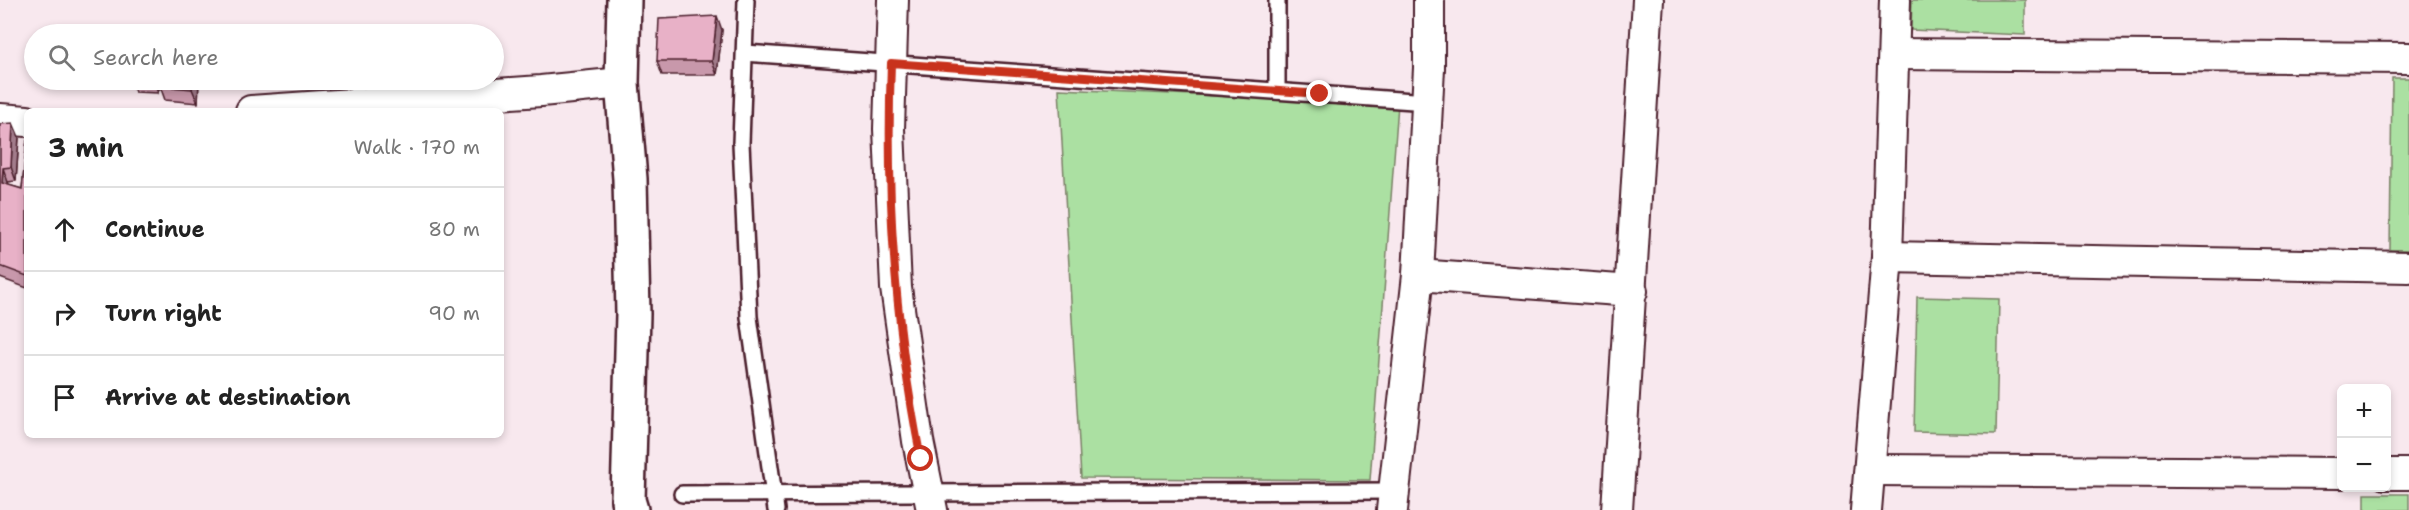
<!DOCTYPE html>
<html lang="en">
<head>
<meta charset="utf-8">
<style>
	:root { --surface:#fff; --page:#f6f6f6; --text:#222; --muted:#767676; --line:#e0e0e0 }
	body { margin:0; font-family:"Shantell Sans",sans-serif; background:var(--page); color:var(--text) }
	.controls { position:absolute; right:18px; bottom:18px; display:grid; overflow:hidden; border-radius:9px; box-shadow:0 3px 9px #0003 }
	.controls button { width:54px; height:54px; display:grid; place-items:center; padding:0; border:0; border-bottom:2px solid var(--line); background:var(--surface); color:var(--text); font:30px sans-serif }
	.stop { position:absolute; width:18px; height:18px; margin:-14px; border:4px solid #c8321e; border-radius:50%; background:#fff }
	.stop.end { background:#c8321e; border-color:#fff; box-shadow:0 2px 6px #0008 }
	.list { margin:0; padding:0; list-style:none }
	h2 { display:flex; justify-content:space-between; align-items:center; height:78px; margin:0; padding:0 24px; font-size:26px }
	h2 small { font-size:20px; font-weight:400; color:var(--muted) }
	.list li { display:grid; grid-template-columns:39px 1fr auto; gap:18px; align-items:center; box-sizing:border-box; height:84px; padding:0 24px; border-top:2px solid var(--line) }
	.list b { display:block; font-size:22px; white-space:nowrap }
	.list em { font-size:20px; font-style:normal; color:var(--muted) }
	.icon { flex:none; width:33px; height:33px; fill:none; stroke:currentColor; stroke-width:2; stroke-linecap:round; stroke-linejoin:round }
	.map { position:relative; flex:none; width:2409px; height:510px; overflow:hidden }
	.search { position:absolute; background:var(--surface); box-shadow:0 3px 9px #0003; left:24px; top:24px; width:480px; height:66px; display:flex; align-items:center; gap:15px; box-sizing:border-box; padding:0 21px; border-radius:33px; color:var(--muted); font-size:22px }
	.panel { position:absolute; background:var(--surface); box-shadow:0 3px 9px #0003; left:24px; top:108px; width:480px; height:330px; border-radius:9px }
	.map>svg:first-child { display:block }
</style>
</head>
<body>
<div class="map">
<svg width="2409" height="510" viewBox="0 0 2409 510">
	<rect width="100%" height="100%" fill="#f8e8ee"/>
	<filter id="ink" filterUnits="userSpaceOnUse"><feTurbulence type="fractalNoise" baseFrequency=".0167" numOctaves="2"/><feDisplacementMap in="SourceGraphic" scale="12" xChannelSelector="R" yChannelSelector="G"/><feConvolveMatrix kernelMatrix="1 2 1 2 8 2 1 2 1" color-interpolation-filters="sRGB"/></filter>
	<g filter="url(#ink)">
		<g fill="#abe0a2" stroke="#7a8066" stroke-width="1.5">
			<polygon points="1912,0 2025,0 2025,35 1911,30"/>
			<polygon points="2392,78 2409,78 2409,250 2390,250"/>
			<polygon points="1059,89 1398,104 1370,480 1081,478"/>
			<polygon points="1917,297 1999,299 1996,434 1914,432"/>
			<rect x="2365" y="494" width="44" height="16"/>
		</g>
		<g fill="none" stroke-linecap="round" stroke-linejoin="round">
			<defs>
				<g id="service">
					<polyline points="746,0 741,143 749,317 776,510"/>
					<polyline points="745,53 1427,102"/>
					<polyline points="1277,91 1277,0"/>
					<polyline points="682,494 1394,491"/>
				</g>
				<g id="minor">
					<polyline points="893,0 889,129 896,288 918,441 932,510"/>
					<polyline points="1894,54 2409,58"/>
					<polyline points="251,111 541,91 622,83"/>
					<polyline points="0,119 27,121"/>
					<polyline points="1887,257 2409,267"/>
					<polyline points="1418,275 1632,291"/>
					<polyline points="1870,470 2342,473"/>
					<polyline points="2386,474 2409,474"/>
					<polyline points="1392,510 1418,275 1429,68 1429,0"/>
					<polyline points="1617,510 1648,0"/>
					<polyline points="1866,510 1887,257 1895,0"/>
				</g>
				<polyline id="tertiary" points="624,0 622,83 630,179 633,314 628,500 631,510"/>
			</defs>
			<use href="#service" stroke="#4a1f2b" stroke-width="20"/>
			<use href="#minor" stroke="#4a1f2b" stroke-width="34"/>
			<use href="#tertiary" stroke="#4a1f2b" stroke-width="38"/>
			<use href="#service" stroke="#fff" stroke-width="15"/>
			<use href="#minor" stroke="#fff" stroke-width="30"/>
			<use href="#tertiary" stroke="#fff" stroke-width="33"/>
		</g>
		<g fill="#c898ab" stroke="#4a1f2b" stroke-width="1.5">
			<polygon points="722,30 717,75 662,75 657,61"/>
			<polygon points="130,80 161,80 158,93 135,92"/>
			<polygon points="162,80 199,80 198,103 165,100 160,86"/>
			<polygon points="0,124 19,137 16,181 8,182 8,185 22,189 27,140 27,288 0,278"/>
		</g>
		<g fill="#a27c8b" stroke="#4a1f2b" stroke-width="1.5">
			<polygon points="717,16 722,30 717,75 712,61"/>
			<polygon points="153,80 161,80 158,93"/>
			<polygon points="193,80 199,80 198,103 192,89"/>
			<polygon points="13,123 19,137 16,181 11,167"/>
			<polygon points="3,168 8,182 7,197 2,183"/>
		</g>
		<g fill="#e8b1c7" stroke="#4a1f2b" stroke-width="1.5">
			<polygon points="717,16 712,61 657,61 659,19"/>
			<polygon points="124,31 143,34 124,34"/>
			<polygon points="162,80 193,80 192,89 160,86"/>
			<polygon points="13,123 11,167 3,168 2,183 22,189 27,140 27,276 0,266 0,124"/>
		</g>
	</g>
	<g fill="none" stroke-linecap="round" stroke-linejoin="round" filter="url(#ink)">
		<path stroke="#c8321e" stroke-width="8" d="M 921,459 C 895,329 886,195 891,63 L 1320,94"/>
	</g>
</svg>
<div class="controls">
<button>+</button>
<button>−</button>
</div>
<div class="stop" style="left:921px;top:459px"></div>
<div class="stop end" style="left:1320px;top:94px"></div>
<div class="search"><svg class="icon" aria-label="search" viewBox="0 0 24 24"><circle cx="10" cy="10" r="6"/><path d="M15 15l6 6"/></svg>Search here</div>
<section class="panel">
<h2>3 min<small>Walk · 170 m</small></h2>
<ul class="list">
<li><svg class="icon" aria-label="ahead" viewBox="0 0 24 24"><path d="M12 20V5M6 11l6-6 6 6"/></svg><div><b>Continue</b></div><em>80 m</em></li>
<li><svg class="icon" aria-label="right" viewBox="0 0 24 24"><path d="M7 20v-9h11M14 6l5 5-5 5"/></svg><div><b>Turn right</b></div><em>90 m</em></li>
<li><svg class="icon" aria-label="arrive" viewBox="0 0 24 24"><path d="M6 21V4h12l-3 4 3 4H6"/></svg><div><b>Arrive at destination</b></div></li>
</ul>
</section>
</div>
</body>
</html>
